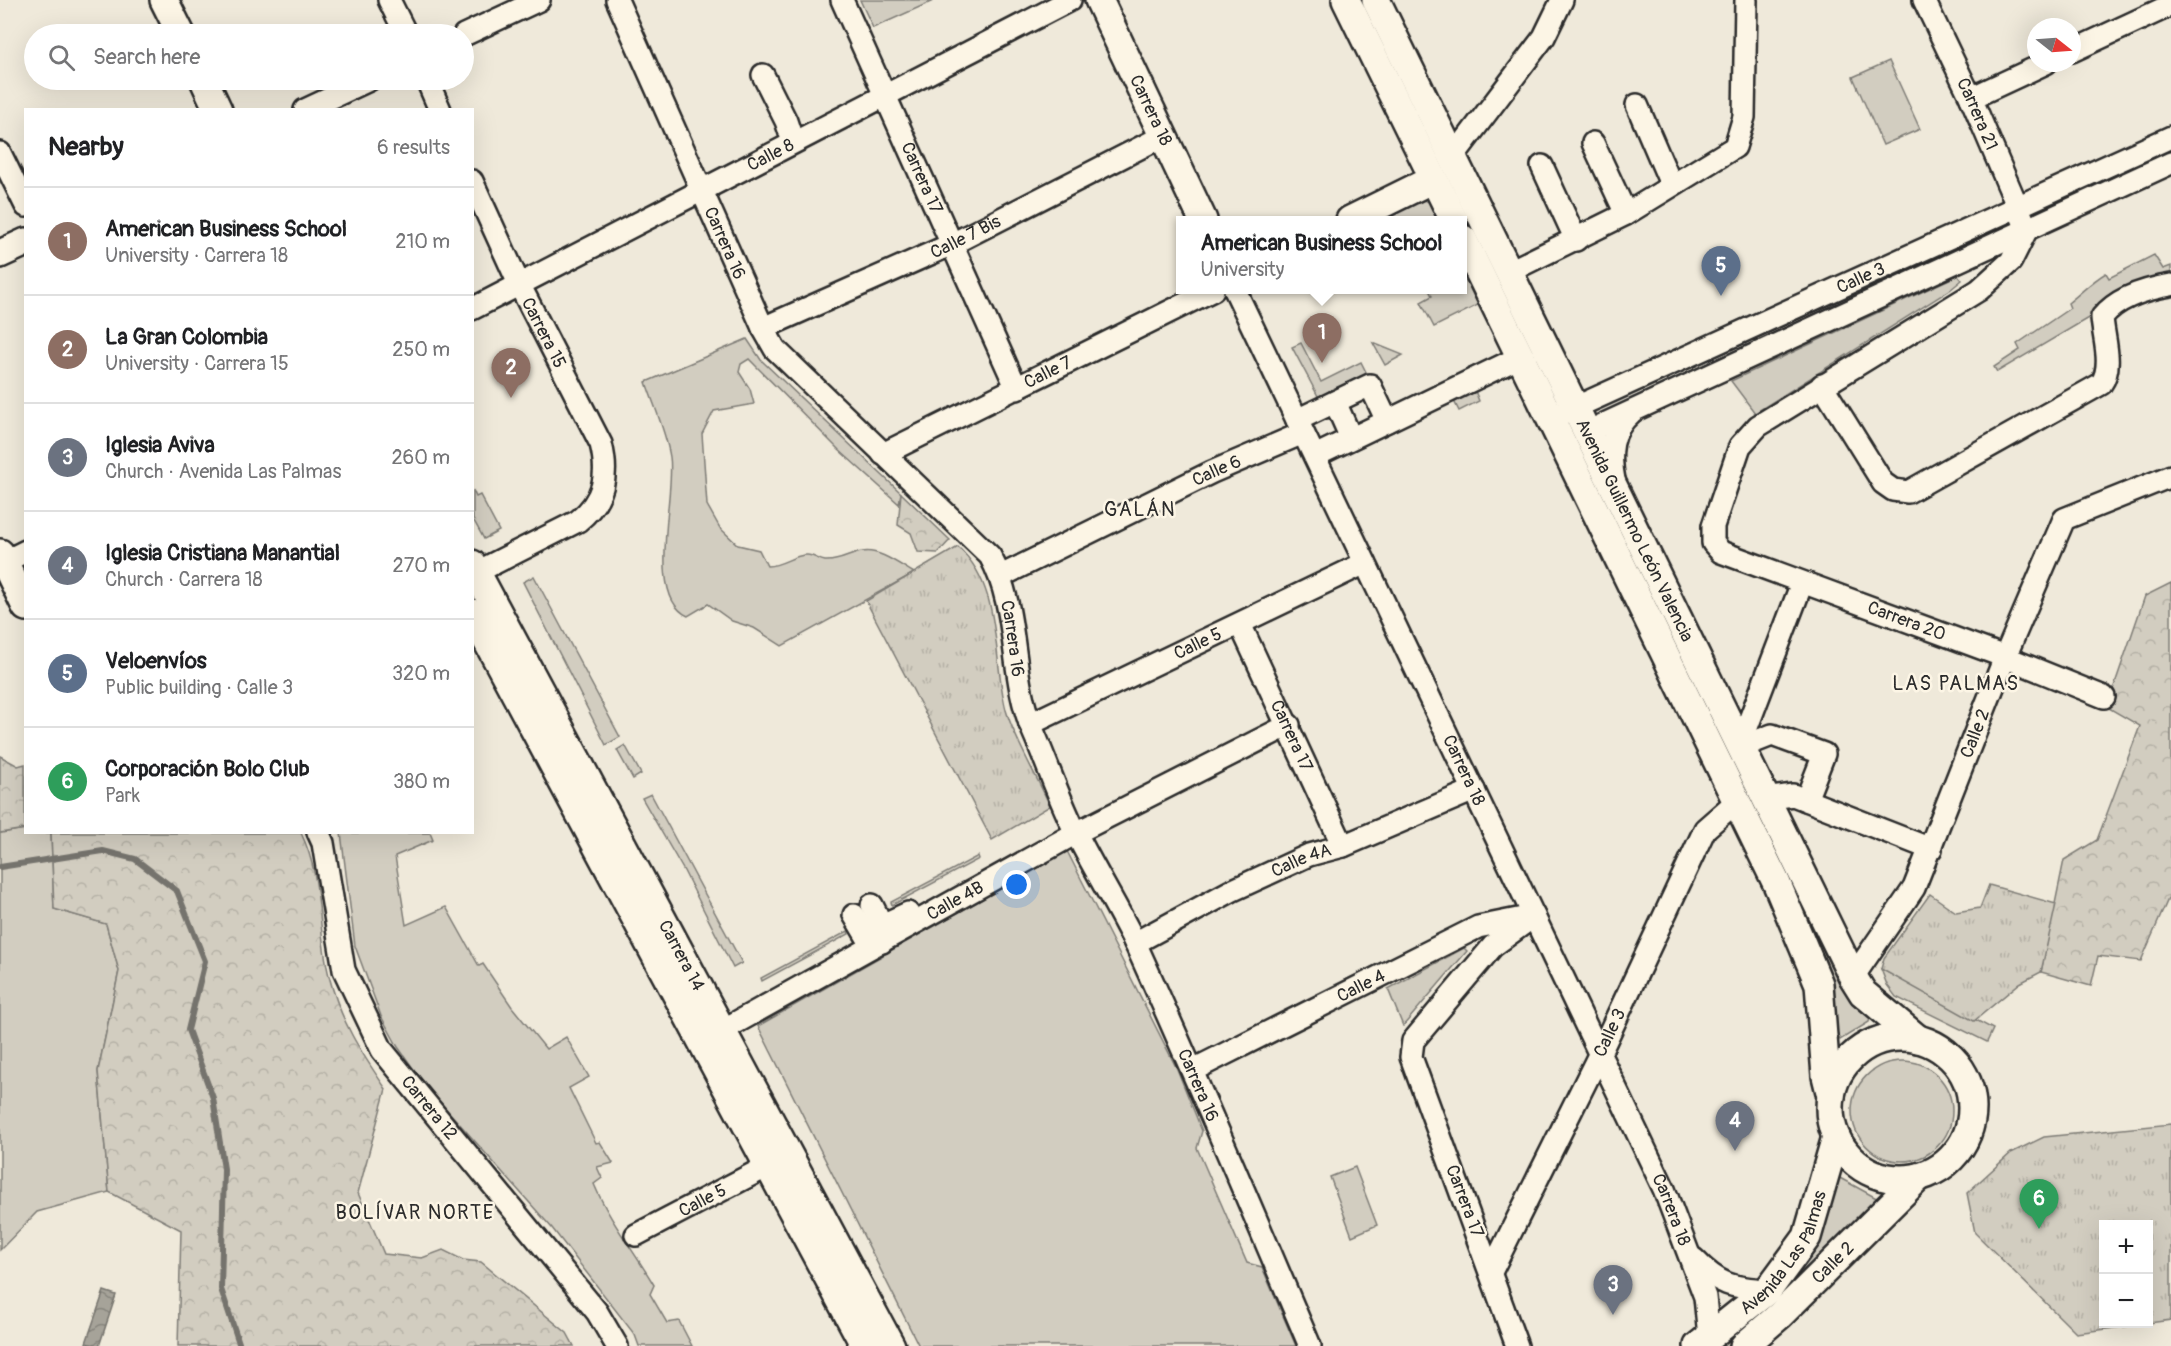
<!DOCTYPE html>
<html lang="en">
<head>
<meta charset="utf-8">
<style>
	:root { --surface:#fff; --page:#f6f6f6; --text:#202124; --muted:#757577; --line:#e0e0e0; --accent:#d93025 }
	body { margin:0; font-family:Pangolin,sans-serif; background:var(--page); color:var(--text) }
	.controls { position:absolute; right:18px; bottom:18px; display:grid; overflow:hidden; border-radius:0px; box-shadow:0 6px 24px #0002 }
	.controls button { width:54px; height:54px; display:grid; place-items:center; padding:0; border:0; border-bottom:2px solid var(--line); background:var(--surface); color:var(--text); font:30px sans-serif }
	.compass { position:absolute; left:2027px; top:18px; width:54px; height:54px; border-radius:50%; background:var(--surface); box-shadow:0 6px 24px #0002; rotate:107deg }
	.you { position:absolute; left:1017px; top:885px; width:21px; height:21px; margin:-15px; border:4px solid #fff; border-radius:50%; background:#1a73e8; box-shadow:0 0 0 9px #1a73e833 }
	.badge { display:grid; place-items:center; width:39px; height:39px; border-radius:50%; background:var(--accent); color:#fff; font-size:20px; font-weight:700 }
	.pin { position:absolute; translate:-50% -50px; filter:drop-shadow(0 2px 3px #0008) }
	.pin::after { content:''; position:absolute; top:32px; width:21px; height:18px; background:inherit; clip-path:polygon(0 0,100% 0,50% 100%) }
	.popup { position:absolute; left:1176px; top:216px; width:291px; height:78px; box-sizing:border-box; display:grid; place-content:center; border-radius:0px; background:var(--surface); filter:drop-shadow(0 2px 4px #0005); font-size:20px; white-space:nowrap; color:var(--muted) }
	.popup b { font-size:22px; color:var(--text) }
	.popup::after { content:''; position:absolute; left:50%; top:100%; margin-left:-12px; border:12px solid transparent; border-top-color:var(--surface) }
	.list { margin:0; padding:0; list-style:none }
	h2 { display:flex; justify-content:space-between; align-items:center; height:78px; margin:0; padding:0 24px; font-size:26px }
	h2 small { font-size:20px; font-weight:400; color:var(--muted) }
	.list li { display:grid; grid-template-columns:39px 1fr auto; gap:18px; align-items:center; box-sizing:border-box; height:108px; padding:0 24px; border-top:2px solid var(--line) }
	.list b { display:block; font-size:22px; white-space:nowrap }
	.list p { margin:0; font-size:20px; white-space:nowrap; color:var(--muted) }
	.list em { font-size:20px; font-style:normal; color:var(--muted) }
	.icon { flex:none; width:33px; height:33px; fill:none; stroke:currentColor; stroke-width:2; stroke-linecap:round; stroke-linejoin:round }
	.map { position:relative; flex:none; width:2171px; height:1346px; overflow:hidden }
	.search { position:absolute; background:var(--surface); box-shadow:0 6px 24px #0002; left:24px; top:24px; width:450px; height:66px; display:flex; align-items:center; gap:15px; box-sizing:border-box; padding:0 21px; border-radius:33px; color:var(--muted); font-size:22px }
	.panel { position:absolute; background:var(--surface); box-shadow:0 6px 24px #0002; left:24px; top:108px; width:450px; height:726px; border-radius:0px }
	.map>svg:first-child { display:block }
</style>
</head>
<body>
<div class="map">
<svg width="2171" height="1346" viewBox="0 0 2171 1346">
	<defs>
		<pattern id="forest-crowns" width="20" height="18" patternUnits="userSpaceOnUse" patternTransform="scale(1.5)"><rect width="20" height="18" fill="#d2cdc0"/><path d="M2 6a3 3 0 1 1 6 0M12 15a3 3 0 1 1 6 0" fill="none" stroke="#b4b0a5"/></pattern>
		<pattern id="park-tufts" width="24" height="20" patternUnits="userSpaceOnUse" patternTransform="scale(1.5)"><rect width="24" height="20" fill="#d2cdc0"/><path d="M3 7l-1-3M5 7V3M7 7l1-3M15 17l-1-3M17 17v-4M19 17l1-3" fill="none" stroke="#b4b0a5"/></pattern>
		<pattern id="water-waves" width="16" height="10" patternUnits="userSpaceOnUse" patternTransform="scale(1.5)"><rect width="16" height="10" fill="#a6a399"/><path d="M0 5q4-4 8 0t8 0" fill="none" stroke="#87857d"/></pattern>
	</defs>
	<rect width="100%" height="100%" fill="#efe9da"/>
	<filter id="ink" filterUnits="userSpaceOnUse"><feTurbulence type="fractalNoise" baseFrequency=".0167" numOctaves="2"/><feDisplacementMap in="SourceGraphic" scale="12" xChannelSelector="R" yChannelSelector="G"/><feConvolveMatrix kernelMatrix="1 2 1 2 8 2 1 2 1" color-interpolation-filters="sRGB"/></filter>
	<g filter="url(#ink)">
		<g fill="#d2cdc0" stroke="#7e7c76" stroke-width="1.5">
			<polygon points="860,0 933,0 933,1 873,28"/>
			<polygon points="1889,61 1920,129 1883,145 1853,77"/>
			<polygon points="1420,198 1429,202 1437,220 1376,220"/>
			<path d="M 2154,255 L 2163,269 L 2171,266 L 2171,277 L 2095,314 L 1997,372 L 1994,367 L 2020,350 L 2017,344 L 2070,308 L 2068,303 C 2081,293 2092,281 2106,273 L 2109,278 Z"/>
			<polygon points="1463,274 1478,305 1434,327 1421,302 1432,296 1429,290 1463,290"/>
			<polygon points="1958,275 1962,280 1950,290 1755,413 1731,381"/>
			<path d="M 747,339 L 761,360 L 901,493 L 899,504 L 839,450 L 749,359 L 741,364 L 739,372 L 750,389 L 754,404 L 714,411 L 702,434 L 707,505 L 720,528 L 738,545 L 759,550 L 767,566 C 783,566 792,555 807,555 C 813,555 819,560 825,561 C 840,562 849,554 862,552 C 878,548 900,565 914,573 L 782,646 L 754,628 L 732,621 L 708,604 L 688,616 C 645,597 676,494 670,457 C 666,432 654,406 646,382 Z"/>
			<polygon points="1301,343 1321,382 1361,362 1367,374 1319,398 1292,347"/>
			<polygon points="1373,343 1403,355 1385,365"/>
			<polygon points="1475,391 1479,401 1459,411 1454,401"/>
			<polygon points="473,490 476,497 480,495 499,531 484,539 473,519"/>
			<polygon points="1603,491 1828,958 1837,976 1870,1017 1869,1022 1840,1040 1837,1035 1825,963 1817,943 1599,493"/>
			<polygon points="534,576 620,737 606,745 523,582"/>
			<polygon points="625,745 641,774 633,779 617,750"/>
			<polygon points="651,794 742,963 733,968 684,871 642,798"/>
			<polygon points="25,829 26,832 51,833 54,909 106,924 119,971 98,1071 109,1192 37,1212 0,1250 0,833"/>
			<path d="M 341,833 L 430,833 L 433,840 L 395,856 L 406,925 L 446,907 L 479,966 L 483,964 L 512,1007 L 546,1049 L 566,1037 L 589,1077 L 569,1088 L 596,1143 L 600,1142 L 613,1163 L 597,1167 L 602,1178 L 594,1184 C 609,1220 634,1251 654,1285 L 650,1294 L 667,1323 L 679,1321 L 692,1346 L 639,1346 L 635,1335 L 552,1228 L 425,1085 L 398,1047 L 381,1016 L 355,946 Z"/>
			<polygon points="1067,851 1177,1069 1202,1131 1197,1148 1247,1263 1262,1267 1296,1346 919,1346 758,1026"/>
			<polygon points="978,856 979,859 892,905 891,902"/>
			<polygon points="848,931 849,934 762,981 761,978"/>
			<polygon points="1464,948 1467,951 1403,1026 1388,989"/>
			<polygon points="1881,969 1993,1029 1987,1042 1896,997 1887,985"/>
			<circle cx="1902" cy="1111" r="50"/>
			<polygon points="1355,1167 1377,1225 1352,1236 1330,1177"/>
			<polygon points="1838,1177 1880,1200 1826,1248 1773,1307 1728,1346 1715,1346"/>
		</g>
		<g fill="url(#forest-crowns)" stroke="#7e7c76" stroke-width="1.5">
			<polygon points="901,493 950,540 938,553 918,552 911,533 898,525"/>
			<polygon points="2171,583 2171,892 2141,961 2098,956 2091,986 2041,972 2064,860 2097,840 2140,726 2107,707 2145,596"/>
			<polygon points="0,756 18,766 25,764 25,829 0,833"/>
			<path d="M 51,833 L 301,833 C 323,878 317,927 329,976 C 341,1022 360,1051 386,1089 L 358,1193 L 384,1254 L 422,1258 L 443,1250 L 463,1260 L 481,1262 L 567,1333 L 574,1346 L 178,1346 L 181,1230 L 109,1192 L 98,1071 L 119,971 L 106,924 L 54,909 Z"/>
		</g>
		<g fill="url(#park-tufts)" stroke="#7e7c76" stroke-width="1.5">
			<path d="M 958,547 C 1003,588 992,656 1006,710 C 1015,741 1037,776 1050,806 L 992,840 L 866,601 Z"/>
			<polygon points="1989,885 2056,904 2041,972 2020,983 1974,1021 1881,969 1884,958 1930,894 1956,912 1980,908"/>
			<polygon points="2171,1124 2171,1320 2149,1323 2148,1224 2104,1224 2104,1324 2146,1324 2076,1333 1975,1233 1967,1193 2011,1153 2044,1137"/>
		</g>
		<polygon fill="url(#water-waves)" stroke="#75736d" stroke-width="1.5" points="104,1291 116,1295 99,1346 86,1343"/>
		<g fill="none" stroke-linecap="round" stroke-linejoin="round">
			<polyline stroke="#75736d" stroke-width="6" points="0,867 103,851 135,859 177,891 205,961 188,1030 213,1098 224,1169 221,1289 240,1346"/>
			<defs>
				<g id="minor">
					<polyline points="389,0 406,34"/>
					<path id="s1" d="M 617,0 L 763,328 L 775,349 L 990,556 C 1020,610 1009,675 1033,731 C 1048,765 1060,802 1077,835 C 1096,873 1119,909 1137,947 C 1197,1079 1253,1212 1310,1346"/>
					<path id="s2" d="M 842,0 L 1017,389"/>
					<path id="s3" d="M 1924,0 L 1971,98 L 2027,229 L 2011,261 L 1979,290 L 1758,426 L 1740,446 L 1713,526 L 1713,543 L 1721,552 L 2005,657 L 2104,697"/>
					<polyline points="464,35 539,0"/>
					<polyline points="2072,51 2171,5"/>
					<polyline points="763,75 786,121 793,142"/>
					<polyline points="427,80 440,110"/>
					<polyline points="1971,98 2046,63"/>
					<polyline points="1637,105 1671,184"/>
					<polyline points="305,110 369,80"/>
					<polyline points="1593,143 1626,214"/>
					<polyline points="0,153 26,206"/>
					<polyline points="1453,157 1544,37 1562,0"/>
					<polyline points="1542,166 1576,240"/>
					<path id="s4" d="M 472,181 L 519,284 L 601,444 C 609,476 604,500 578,521 L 477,572"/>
					<polyline points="1508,272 1626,214 1735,147 1744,117 1746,0"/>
					<path id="s5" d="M 1235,290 L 1664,1189 L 1705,1297 L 1709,1337"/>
					<path id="s6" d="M 472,309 L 1070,0"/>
					<path id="s7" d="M 763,328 L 950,245 L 1163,136"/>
					<path d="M 1822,385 L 1883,483 L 1893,490 L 1908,492 L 2101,384 C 2114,366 2103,337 2102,317 C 2118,297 2146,289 2171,285"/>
					<polyline points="1335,402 1351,438"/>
					<path id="s8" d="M 1563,413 L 2171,137"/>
					<polyline points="1297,420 1370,385 1387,421"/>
					<polyline points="1587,432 2171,163"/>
					<path id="s9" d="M 883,454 L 1213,290"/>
					<polyline points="1315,456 1520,357"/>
					<path d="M 1614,480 C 1609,454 1610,431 1631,413"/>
					<polyline points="0,564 26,551"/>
					<path id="s10" d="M 1001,576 L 1212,472 L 1303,433"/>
					<path id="s11" d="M 1240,624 L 1343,846"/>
					<path id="s12" d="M 1030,724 L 1365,563"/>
					<polyline points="1739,748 1802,583"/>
					<polyline points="1739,748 1772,735 1824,754 1806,800"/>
					<polyline points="1764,799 1793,795 1931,849"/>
					<path id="s13" d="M 318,832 L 323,843 L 344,970 L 382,1050 L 597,1312 L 617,1346"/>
					<polyline points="872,905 882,925 908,913"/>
					<polyline points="854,915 867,937 882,942"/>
					<path id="s14" d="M 1135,943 L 1231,891 L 1309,855 L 1343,846 L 1474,790"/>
					<path id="s15" d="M 1853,977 L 1914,888 L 2005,657 L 2064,519 L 2171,476"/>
					<path id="s16" d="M 721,1031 L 1076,833 L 1289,725"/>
					<path id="s17" d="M 1193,1070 L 1478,927 L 1528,917"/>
					<path id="s18" d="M 636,1235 L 768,1166"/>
					<path d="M 1694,1259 C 1719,1285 1732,1288 1768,1290"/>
					<path id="s19" d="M 1491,1272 L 1600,1053 L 1705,829 L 1737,801"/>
					<polyline points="1517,1346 1411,1057 1413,1041 1493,946 1534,916"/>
				</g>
				<g id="major">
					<polyline points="164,0 181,34"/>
					<path id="s20" d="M 1099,0 L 1203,220"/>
					<polyline points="1346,0 1454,220"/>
					<path id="s21" d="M 1376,0 L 1853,977 L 1863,993 L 1918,1039"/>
					<polyline points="204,80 218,110"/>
					<polyline points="1350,220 1433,179"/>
					<polyline points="1463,239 1777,884 1819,984 1826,1076 1831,1096"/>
					<polyline points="0,254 26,242"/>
					<polyline points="0,553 26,607"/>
					<path id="s22" d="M 472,564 L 891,1346"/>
					<polyline points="472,613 865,1346"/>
					<circle cx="1901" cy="1108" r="71"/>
					<path id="s23" d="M 1698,1346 L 1768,1290 L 1807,1237 L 1836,1137"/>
					<path id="s24" d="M 1744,1346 L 1780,1315 L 1919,1177"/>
				</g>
			</defs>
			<use href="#minor" stroke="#2b2b2b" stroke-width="26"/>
			<use href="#major" stroke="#2b2b2b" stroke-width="32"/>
			<use href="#minor" stroke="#fcf5e5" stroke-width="21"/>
			<use href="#major" stroke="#fcf5e5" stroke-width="27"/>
		</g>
	</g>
	<g text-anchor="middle" stroke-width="5" stroke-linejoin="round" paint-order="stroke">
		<g font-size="18" fill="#2b2b2b" stroke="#fcf5e5">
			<text dy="6" stroke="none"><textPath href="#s20" startOffset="122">Carrera 18</textPath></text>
			<text dy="6" stroke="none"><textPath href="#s3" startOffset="126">Carrera 21</textPath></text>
			<text dy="6" stroke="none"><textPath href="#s6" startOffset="336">Calle 8</textPath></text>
			<text dy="6" stroke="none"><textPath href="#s2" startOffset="195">Carrera 17</textPath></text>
			<text dy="6" stroke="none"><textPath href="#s7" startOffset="222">Calle 7 Bis</textPath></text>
			<text dy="6" stroke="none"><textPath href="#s1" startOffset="266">Carrera 16</textPath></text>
			<text dy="6" stroke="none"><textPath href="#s8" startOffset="327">Calle 3</textPath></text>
			<text dy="6" stroke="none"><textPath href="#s4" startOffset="168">Carrera 15</textPath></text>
			<text dy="6" stroke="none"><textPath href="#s9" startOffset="184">Calle 7</textPath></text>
			<text dy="6" stroke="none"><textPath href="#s10" startOffset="240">Calle 6</textPath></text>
			<text dy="6" stroke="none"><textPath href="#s21" startOffset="590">Avenida Guillermo León Valencia</textPath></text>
			<text dy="6" stroke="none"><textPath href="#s3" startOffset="928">Carrera 20</textPath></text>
			<text dy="6" stroke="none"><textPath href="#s1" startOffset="768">Carrera 16</textPath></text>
			<text dy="6" stroke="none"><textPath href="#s12" startOffset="186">Calle 5</textPath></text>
			<text dy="6" stroke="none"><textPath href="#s15" startOffset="274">Calle 2</textPath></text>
			<text dy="6" stroke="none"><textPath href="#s11" startOffset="123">Carrera 17</textPath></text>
			<text dy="6" stroke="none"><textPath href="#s5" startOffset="532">Carrera 18</textPath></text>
			<text dy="6" stroke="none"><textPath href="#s14" startOffset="186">Calle 4A</textPath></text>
			<text dy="6" stroke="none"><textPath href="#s16" startOffset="268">Calle 4B</textPath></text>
			<text dy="6" stroke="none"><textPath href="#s22" startOffset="444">Carrera 14</textPath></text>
			<text dy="6" stroke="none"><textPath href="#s17" startOffset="188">Calle 4</textPath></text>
			<text dy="6" stroke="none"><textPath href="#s19" startOffset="267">Calle 3</textPath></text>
			<text dy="6" stroke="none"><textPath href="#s1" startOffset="1254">Carrera 16</textPath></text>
			<text dy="6" stroke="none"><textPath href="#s13" startOffset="304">Carrera 12</textPath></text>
			<text dy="6" stroke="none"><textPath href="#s18" startOffset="75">Calle 5</textPath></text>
			<text transform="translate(1465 1201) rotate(69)" y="6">Carrera 17</text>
			<text dy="6" stroke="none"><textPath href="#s5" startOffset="1018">Carrera 18</textPath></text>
			<text dy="6" stroke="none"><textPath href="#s23" startOffset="130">Avenida Las Palmas</textPath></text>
			<text dy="6" stroke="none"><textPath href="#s24" startOffset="122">Calle 2</textPath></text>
		</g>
		<g font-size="20" letter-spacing="1.5" fill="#2b2b2b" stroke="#fcf5e5">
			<text x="1140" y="516">GALÁN</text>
			<text x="1956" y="690">LAS PALMAS</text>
			<text x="415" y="1219">BOLÍVAR NORTE</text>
		</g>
	</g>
</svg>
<div class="controls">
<button>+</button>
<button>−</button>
</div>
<svg class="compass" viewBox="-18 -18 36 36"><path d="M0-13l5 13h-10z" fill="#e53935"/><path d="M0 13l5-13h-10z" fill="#757577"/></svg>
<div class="you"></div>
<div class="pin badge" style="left:1322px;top:363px;background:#8d6e63">1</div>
<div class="popup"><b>American Business School</b>University</div>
<div class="pin badge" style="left:511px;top:398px;background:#8d6e63">2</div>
<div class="pin badge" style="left:1613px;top:1315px;background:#6b7280">3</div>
<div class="pin badge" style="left:1735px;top:1151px;background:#6b7280">4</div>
<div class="pin badge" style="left:1721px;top:296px;background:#5c6f8a">5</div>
<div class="pin badge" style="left:2039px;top:1229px;background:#2e9e5b">6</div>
<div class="search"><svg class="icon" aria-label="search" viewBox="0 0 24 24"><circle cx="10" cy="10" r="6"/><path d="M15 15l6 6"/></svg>Search here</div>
<section class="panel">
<h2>Nearby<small>6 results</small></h2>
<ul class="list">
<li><span class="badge" style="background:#8d6e63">1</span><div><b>American Business School</b><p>University · Carrera 18</p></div><em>210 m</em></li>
<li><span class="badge" style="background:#8d6e63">2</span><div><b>La Gran Colombia</b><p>University · Carrera 15</p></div><em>250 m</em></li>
<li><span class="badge" style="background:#6b7280">3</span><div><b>Iglesia Aviva</b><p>Church · Avenida Las Palmas</p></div><em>260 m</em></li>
<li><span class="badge" style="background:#6b7280">4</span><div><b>Iglesia Cristiana Manantial</b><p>Church · Carrera 18</p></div><em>270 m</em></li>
<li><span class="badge" style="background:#5c6f8a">5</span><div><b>Veloenvíos</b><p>Public building · Calle 3</p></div><em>320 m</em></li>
<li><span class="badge" style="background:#2e9e5b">6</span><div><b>Corporación Bolo Club</b><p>Park</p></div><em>380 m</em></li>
</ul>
</section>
</div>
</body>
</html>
